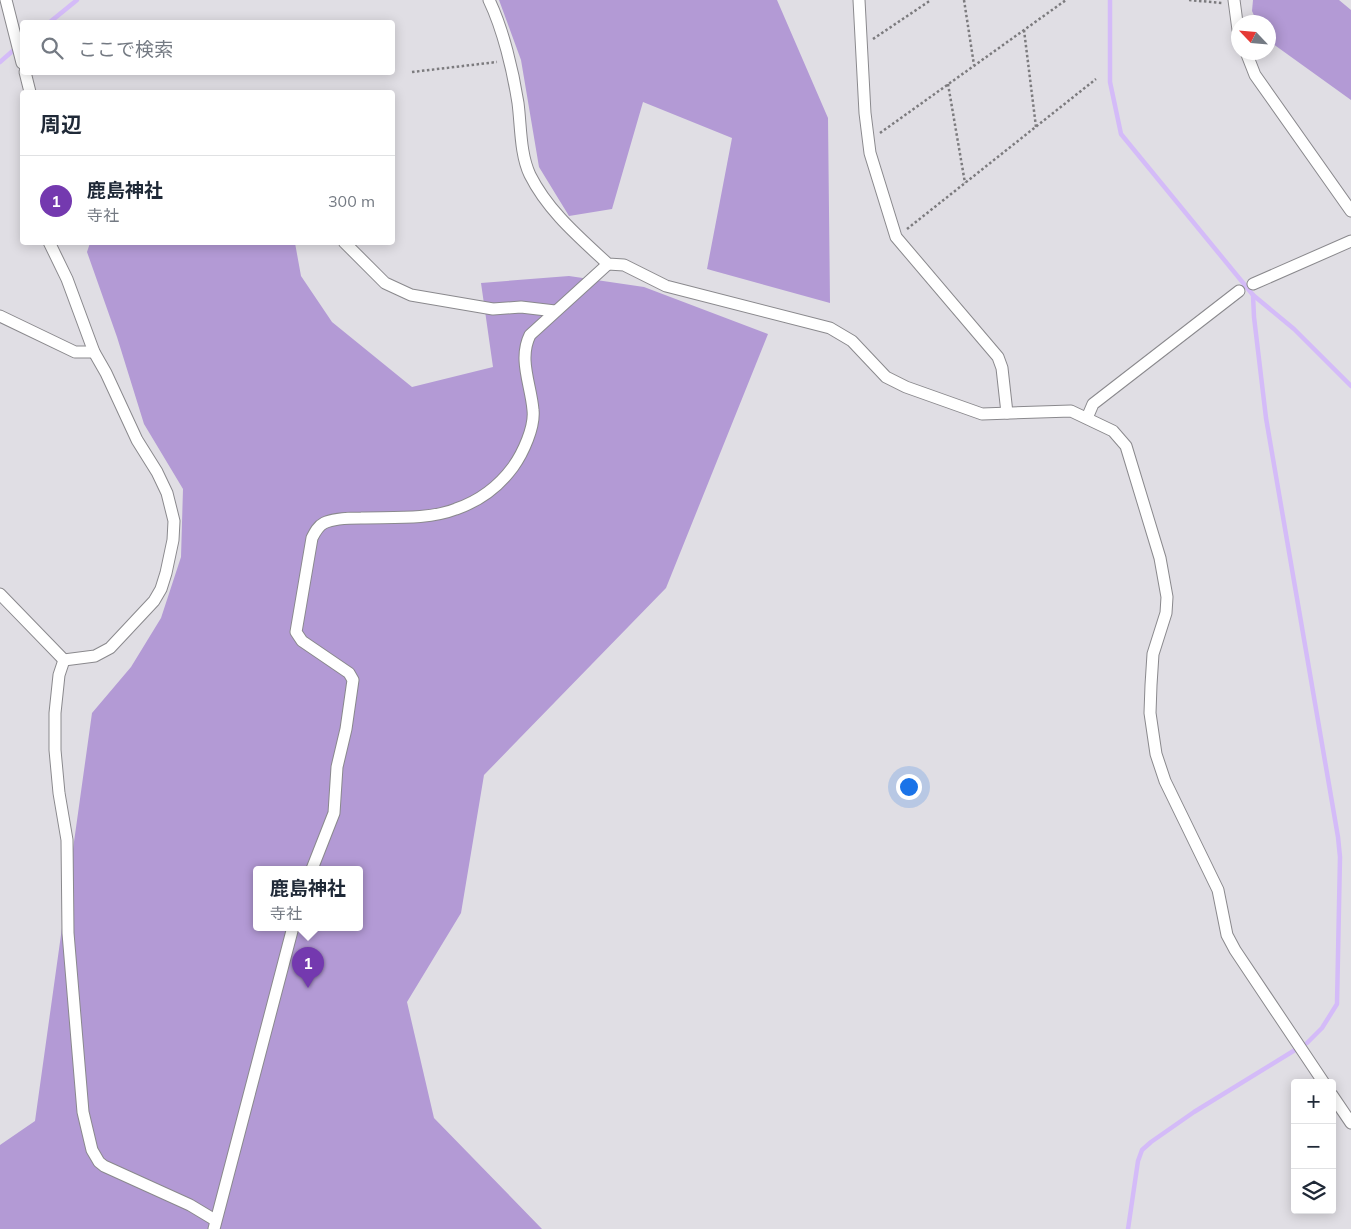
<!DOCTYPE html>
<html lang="ja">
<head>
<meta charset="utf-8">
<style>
	:root { --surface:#fff; --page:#f6f6f7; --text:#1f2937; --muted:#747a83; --line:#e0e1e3; --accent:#7439af }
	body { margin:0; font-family:Mulish,"Noto Sans JP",sans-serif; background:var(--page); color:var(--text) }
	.controls { position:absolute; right:15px; bottom:15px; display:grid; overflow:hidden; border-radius:5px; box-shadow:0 2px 12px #0003 }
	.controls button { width:45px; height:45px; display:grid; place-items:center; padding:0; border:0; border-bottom:1px solid var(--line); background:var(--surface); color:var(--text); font:25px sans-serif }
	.compass { position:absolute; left:1231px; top:15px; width:45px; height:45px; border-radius:50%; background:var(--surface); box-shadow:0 2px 12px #0003; rotate:296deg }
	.you { position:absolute; left:908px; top:786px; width:18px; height:18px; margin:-12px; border:4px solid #fff; border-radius:50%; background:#1a73e8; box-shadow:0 0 0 8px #1a73e833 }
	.badge { display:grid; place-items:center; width:32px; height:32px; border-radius:50%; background:var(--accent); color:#fff; font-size:16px; font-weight:700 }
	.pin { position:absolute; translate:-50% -41px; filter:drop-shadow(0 1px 2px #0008) }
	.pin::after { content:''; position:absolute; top:26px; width:18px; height:15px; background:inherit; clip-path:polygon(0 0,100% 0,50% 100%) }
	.popup { position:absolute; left:253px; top:866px; width:110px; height:65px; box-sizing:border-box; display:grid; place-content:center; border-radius:5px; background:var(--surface); filter:drop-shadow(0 1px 4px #0005); font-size:16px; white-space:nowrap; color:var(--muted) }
	.popup b { font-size:19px; color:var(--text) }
	.popup::after { content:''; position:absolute; left:50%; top:100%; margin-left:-10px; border:10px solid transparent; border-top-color:var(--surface) }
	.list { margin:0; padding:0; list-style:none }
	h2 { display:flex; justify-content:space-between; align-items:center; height:65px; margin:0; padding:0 20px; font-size:21px }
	h2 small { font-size:16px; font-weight:400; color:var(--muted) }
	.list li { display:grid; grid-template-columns:32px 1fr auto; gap:15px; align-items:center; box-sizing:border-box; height:90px; padding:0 20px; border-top:1px solid var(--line) }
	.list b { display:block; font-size:19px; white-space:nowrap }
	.list p { margin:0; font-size:16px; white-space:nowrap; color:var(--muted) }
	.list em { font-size:16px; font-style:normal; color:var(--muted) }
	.icon { flex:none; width:28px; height:28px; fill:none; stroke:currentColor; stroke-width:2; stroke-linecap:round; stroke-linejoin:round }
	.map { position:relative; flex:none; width:1351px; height:1229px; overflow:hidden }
	.search { position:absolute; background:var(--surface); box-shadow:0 2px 12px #0003; left:20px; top:20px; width:375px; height:55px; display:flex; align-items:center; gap:12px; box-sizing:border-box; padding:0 18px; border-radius:5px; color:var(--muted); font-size:19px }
	.panel { position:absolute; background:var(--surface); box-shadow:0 2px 12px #0003; left:20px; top:90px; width:375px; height:155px; border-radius:5px }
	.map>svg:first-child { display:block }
</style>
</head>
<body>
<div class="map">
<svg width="1351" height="1229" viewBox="0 0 1351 1229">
	<rect width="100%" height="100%" fill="#e0dee4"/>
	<g fill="#b39ad5" fill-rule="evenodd">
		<polygon points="499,0 777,0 828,118 830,303 707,269 732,138 643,102 612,209 569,216 539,167 521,60"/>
		<polygon points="1253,0 1339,0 1351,10 1351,100 1269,41 1268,22 1257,22 1252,11"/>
		<path d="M 90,243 L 295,243 L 301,276 L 332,322 L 412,387 L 493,367 L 481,283 L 569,276 L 644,287 L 768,334 L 666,588 L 484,775 L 461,913 L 407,1002 L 434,1118 L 542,1229 L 0,1229 L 0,1145 L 35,1121 L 92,713 L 131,667 L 161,618 L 181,557 L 183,489 L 144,424 L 117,337 L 87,252 ZM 257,869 L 359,869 L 359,927 L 257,927 Z"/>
	</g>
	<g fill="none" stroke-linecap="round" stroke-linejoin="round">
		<g stroke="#d4bbf8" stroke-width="4.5">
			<polyline points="1110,0 1110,82 1121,134 1253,295 1294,329 1351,386"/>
			<polyline points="50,22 77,0"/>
			<polyline points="0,62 16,48"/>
			<polyline points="1253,295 1254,317 1266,418 1338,837 1340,857 1337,1004 1322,1028 1307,1043"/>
			<polyline points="1128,1229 1138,1161 1142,1150 1151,1142 1194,1112 1295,1050"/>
		</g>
		<defs>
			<g id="street">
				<polyline points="6,0 22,63"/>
				<path d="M 489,0 C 503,29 513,71 518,103 C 521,126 520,154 530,175 C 548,211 579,237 608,264 L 624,265 L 666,286 L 830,328 L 852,341 L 886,377 L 906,387 L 982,414 L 1071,411 L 1113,431 L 1126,446 L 1160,558 L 1167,597 L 1166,613 L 1153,654 L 1151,685 L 1150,713 L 1156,754 L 1165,781 L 1218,890 L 1227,935 L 1235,950 L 1324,1083"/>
				<polyline points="859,0 865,113 870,153 896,237 998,357 1002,368 1007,413"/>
				<polyline points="1234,0 1238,30"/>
				<polyline points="1246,52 1255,75 1351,211"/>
				<polyline points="25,72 30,92"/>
				<polyline points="49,242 67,279 94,352 106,373 137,440 157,472 167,493 174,521 173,540 166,573 161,589 154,601 110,648 95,656 64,660"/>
				<polyline points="344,242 385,283 411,295 493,309 521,307 555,311"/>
				<polyline points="1253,284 1351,241"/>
				<polyline points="0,316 75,352 94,352"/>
				<polyline points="1087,418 1093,404 1239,291"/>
				<polyline points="0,594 64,660"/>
				<polyline points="64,660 59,675 55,713 55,750 59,793 67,840 68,933 83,1112 92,1150 99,1162 104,1166 190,1205 215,1220"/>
				<path d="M 312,869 L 334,813 L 337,767 L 346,729 L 353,680 L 349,673 L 302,641 L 296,632 L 312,538 C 315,532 318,526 324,523 C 334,518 350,518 361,518 C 391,517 428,520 456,509 C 479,501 499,486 513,467 C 523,453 535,427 533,410 C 531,385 518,359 530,335 L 608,264"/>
				<polyline points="1332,1095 1351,1123"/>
				<polyline points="214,1229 293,927"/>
			</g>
		</defs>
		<use href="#street" stroke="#8a898d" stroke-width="13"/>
		<g stroke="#7c7b7e" stroke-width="2.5" stroke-dasharray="2.5 2.5" stroke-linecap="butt">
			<polyline points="964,0 974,65"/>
			<polyline points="1189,0 1222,3"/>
			<polyline points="1024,30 1036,127"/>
			<polyline points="873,39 931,0"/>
			<polyline points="412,72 497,62"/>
			<polyline points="948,84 965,183"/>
			<polyline points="880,133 1066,0"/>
			<polyline points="907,229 1096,79"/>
		</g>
		<use href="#street" stroke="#fff" stroke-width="11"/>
	</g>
</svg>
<div class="controls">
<button>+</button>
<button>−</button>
<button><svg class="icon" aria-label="layers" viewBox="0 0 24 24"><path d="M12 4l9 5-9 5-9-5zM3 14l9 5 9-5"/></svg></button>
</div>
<svg class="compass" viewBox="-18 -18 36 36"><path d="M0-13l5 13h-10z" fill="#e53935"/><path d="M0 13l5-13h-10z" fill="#747a83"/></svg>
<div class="you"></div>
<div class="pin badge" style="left:308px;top:988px">1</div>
<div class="popup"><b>鹿島神社</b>寺社</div>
<div class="search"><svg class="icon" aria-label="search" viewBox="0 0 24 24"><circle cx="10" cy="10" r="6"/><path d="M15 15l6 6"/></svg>ここで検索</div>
<section class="panel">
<h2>周辺<small></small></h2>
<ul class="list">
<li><span class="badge">1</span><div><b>鹿島神社</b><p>寺社</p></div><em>300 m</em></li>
</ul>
</section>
</div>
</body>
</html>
